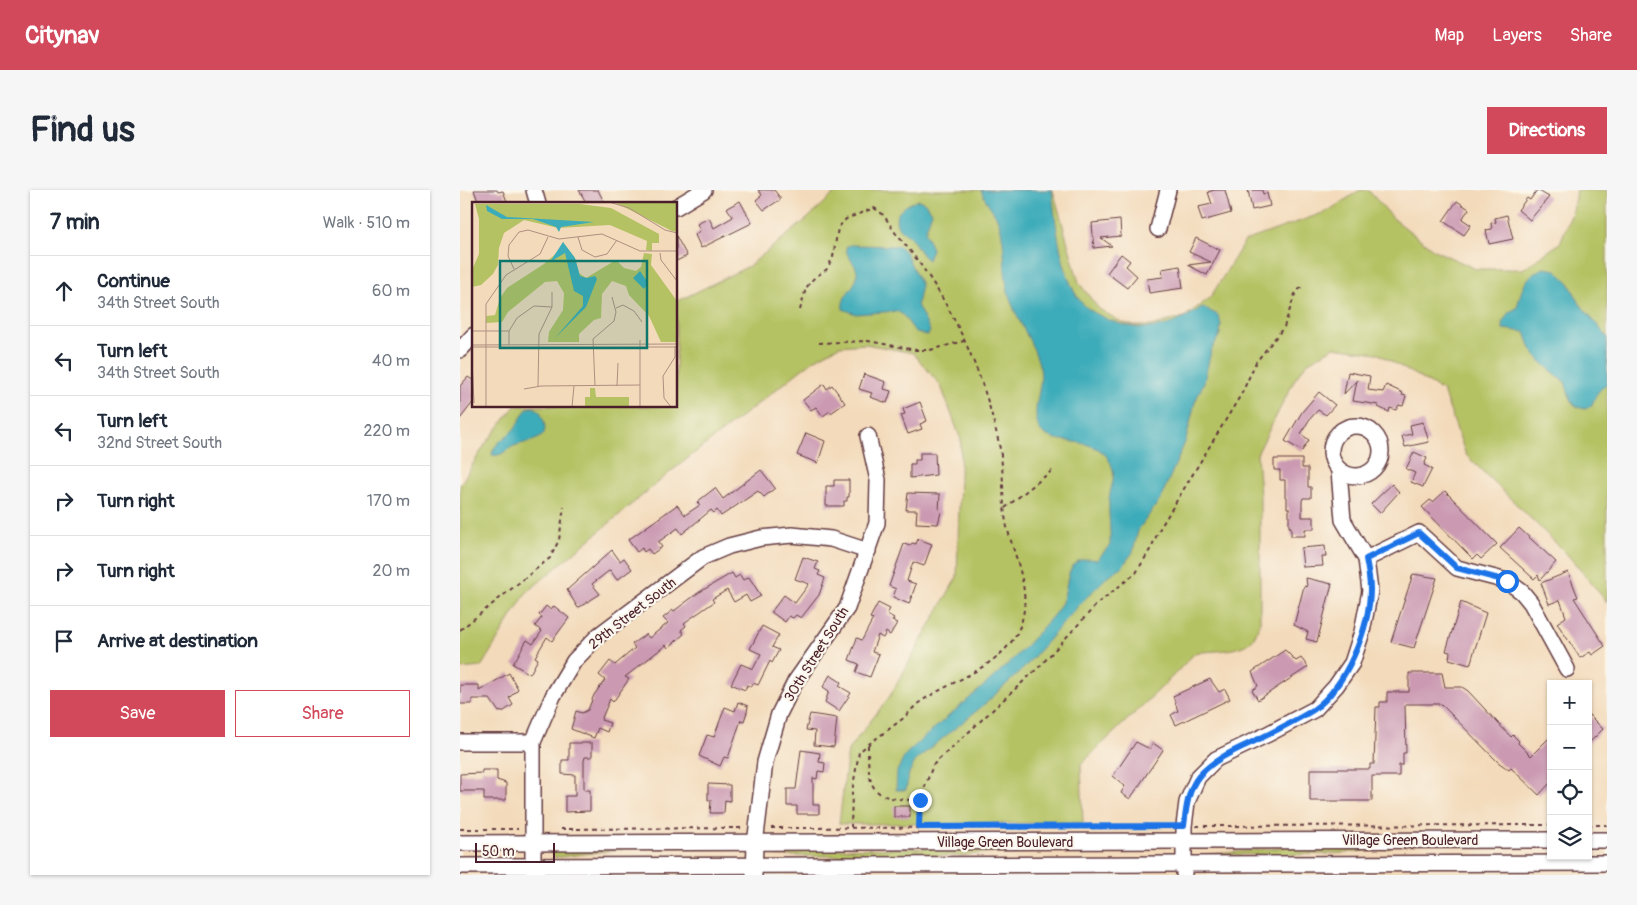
<!DOCTYPE html>
<html lang="en">
<head>
<meta charset="utf-8">
<style>
	:root { --surface:#fff; --page:#f6f6f7; --text:#1f2937; --muted:#747a83; --line:#e0e1e3; --accent:#d1495b }
	body { margin:0; font-family:Pangolin,sans-serif; background:var(--page); color:var(--text) }
	.controls { position:absolute; right:15px; bottom:15px; display:grid; overflow:hidden; border-radius:0px; box-shadow:0 1px 4px #0004 }
	.controls button { width:45px; height:45px; display:grid; place-items:center; padding:0; border:0; border-bottom:1px solid var(--line); background:var(--surface); color:var(--text); font:25px sans-serif }
	.scale { position:absolute; left:15px; bottom:12px; width:80px; box-sizing:border-box; padding-left:5px; border:2px solid #4a1f2b; border-top:0; font-size:14px; line-height:18px; white-space:nowrap; color:#4a1f2b; -webkit-text-stroke:4px #fbf7ec; paint-order:stroke }
	.stop { position:absolute; width:15px; height:15px; margin:-11px; border:4px solid #1a73e8; border-radius:50%; background:#fff }
	.stop.end { background:#1a73e8; border-color:#fff; box-shadow:0 1px 5px #0008 }
	.list { margin:0; padding:0; list-style:none }
	h2 { display:flex; justify-content:space-between; align-items:center; height:65px; margin:0; padding:0 20px; font-size:21px }
	h2 small { font-size:16px; font-weight:400; color:var(--muted) }
	.list li { display:grid; grid-template-columns:32px 1fr auto; gap:15px; align-items:center; box-sizing:border-box; height:70px; padding:0 20px; border-top:1px solid var(--line) }
	.list b { display:block; font-size:19px; white-space:nowrap }
	.list p { margin:0; font-size:16px; white-space:nowrap; color:var(--muted) }
	.list em { font-size:16px; font-style:normal; color:var(--muted) }
	.actions { display:flex; gap:10px; padding:15px 20px }
	.actions a { flex:1; padding:11px 0; border:1px solid var(--accent); border-radius:0px; text-align:center; font-size:18px; color:var(--accent) }
	.actions .main { background:var(--accent); color:#fff }
	.icon { flex:none; width:28px; height:28px; fill:none; stroke:currentColor; stroke-width:2; stroke-linecap:round; stroke-linejoin:round }
	.map { position:relative; flex:none; width:1147px; height:685px; overflow:hidden; border-radius:0px }
	header { display:flex; align-items:center; gap:30px; box-sizing:border-box; height:70px; padding:0 25px; background:var(--accent); color:#fff }
	header strong { font-size:24px }
	nav { display:flex; gap:28px; margin-inline-start:auto; font-size:18px }
	.intro { display:flex; align-items:center; justify-content:space-between; box-sizing:border-box; height:120px; padding:0 30px }
	h1 { margin:0; font-size:35px }
	.button { padding:12px 22px; border-radius:0px; background:var(--accent); color:#fff; font-size:18px; font-weight:700 }
	main { display:flex; gap:30px; padding:0 30px }
	aside { flex:1; background:var(--surface); border-radius:0px; box-shadow:0 1px 4px #0004 }
	.map>svg:first-child { display:block }
</style>
</head>
<body>
<header>
<strong>Citynav</strong>
<nav><a>Map</a><a>Layers</a><a>Share</a></nav>
</header>
<div class="intro"><h1>Find us</h1><a class="button">Directions</a></div>
<main>
<aside>
<h2>7 min<small>Walk · 510 m</small></h2>
<ul class="list">
<li><svg class="icon" aria-label="ahead" viewBox="0 0 24 24"><path d="M12 20V5M6 11l6-6 6 6"/></svg><div><b>Continue</b><p>34th Street South</p></div><em>60 m</em></li>
<li><svg class="icon" aria-label="left" viewBox="0 0 24 24"><path d="M17 20v-9H6M10 6l-5 5 5 5"/></svg><div><b>Turn left</b><p>34th Street South</p></div><em>40 m</em></li>
<li><svg class="icon" aria-label="left" viewBox="0 0 24 24"><path d="M17 20v-9H6M10 6l-5 5 5 5"/></svg><div><b>Turn left</b><p>32nd Street South</p></div><em>220 m</em></li>
<li><svg class="icon" aria-label="right" viewBox="0 0 24 24"><path d="M7 20v-9h11M14 6l5 5-5 5"/></svg><div><b>Turn right</b></div><em>170 m</em></li>
<li><svg class="icon" aria-label="right" viewBox="0 0 24 24"><path d="M7 20v-9h11M14 6l5 5-5 5"/></svg><div><b>Turn right</b></div><em>20 m</em></li>
<li><svg class="icon" aria-label="arrive" viewBox="0 0 24 24"><path d="M6 21V4h12l-3 4 3 4H6"/></svg><div><b>Arrive at destination</b></div></li>
</ul>
<div class="actions"><a class="main">Save</a><a>Share</a></div>
</aside>
<div class="map">
<svg width="1147" height="685" viewBox="0 0 1147 685">
	<rect width="100%" height="100%" fill="#fbf7ec"/>
	<filter id="ink" filterUnits="userSpaceOnUse"><feTurbulence type="fractalNoise" baseFrequency=".02" numOctaves="2"/><feDisplacementMap in="SourceGraphic" scale="10" xChannelSelector="R" yChannelSelector="G"/><feConvolveMatrix kernelMatrix="1 2 1 2 8 2 1 2 1" color-interpolation-filters="sRGB"/></filter>
	<filter id="wash" filterUnits="userSpaceOnUse"><feTurbulence type="fractalNoise" baseFrequency=".0096" numOctaves="4" result="noise"/><feDisplacementMap in="SourceGraphic" scale="20" xChannelSelector="R" yChannelSelector="G"/><feGaussianBlur stdDeviation="1.12" result="paint"/><feColorMatrix in="noise" values="0 0 0 0 0 0 0 0 0 0 0 0 0 0 0 0 0 1.4 0 .05"/><feComposite in="paint" operator="in"/></filter>
	<g filter="url(#wash)">
		<rect width="100%" height="100%" fill="#f3daba"/>
		<g fill="#b5c264" stroke="#807048">
			<path d="M 378,0 L 593,0 L 619,93 L 639,119 L 661,132 L 674,136 L 691,136 L 724,127 L 750,108 L 785,51 L 868,21 L 900,0 L 908,0 L 934,29 L 974,60 L 1016,79 L 1063,79 L 1100,53 L 1113,20 L 1116,0 L 1147,0 L 1147,412 L 1106,363 L 1006,265 L 983,201 L 917,163 L 874,157 L 847,173 L 835,189 L 797,264 L 800,306 L 800,432 C 798,436 797,442 794,447 C 785,463 751,460 735,463 L 705,494 L 621,574 L 623,633 L 379,634 L 388,560 L 430,506 L 497,387 L 501,250 L 481,196 L 453,163 L 406,154 L 379,156 L 354,170 L 209,283 L 66,403 L 21,477 L 0,479 L 0,295 L 26,253 L 55,216 L 216,216 L 216,112 L 289,76 L 347,29 Z"/>
			<polygon points="827,657 930,657 930,658 872,664 746,665"/>
			<polygon points="562,658 502,666 318,666 314,663 317,659"/>
			<polygon points="162,659 101,667 94,667 91,663 92,660"/>
		</g>
		<g fill="#3dacba" stroke="#446672">
			<path d="M 521,0 L 592,0 C 595,31 601,82 618,108 C 625,118 634,123 645,128 C 682,145 709,140 742,117 L 758,125 L 761,134 L 760,144 L 751,161 L 744,192 L 735,212 L 726,250 L 700,310 L 678,340 L 673,362 L 662,377 L 648,386 L 620,414 L 564,478 L 525,514 L 456,570 L 449,583 L 446,600 L 436,600 L 437,581 L 446,564 C 491,521 543,485 583,437 C 589,430 598,421 602,412 C 610,392 604,363 637,370 L 650,355 C 651,340 648,324 649,310 C 650,300 655,289 653,280 C 644,240 589,260 579,238 C 570,219 584,198 580,178 C 574,152 556,130 549,105 C 542,82 547,56 539,33 C 535,21 525,12 521,0 Z"/>
			<path d="M 459,10 L 465,13 L 472,22 L 465,42 L 472,59 L 468,70 C 460,65 457,55 451,48 C 448,44 442,42 439,38 C 429,24 448,13 459,10 Z"/>
			<path d="M 390,55 L 439,56 L 445,62 L 461,95 L 457,115 L 470,141 L 468,145 L 456,143 L 443,125 L 437,121 L 396,124 L 383,119 C 381,104 395,99 397,86 C 399,74 385,68 386,57 Z"/>
			<path d="M 1085,78 L 1096,80 L 1109,93 L 1120,114 L 1147,147 L 1147,193 L 1138,202 L 1131,216 L 1125,219 L 1117,217 L 1111,211 L 1105,192 L 1080,171 L 1071,159 L 1065,142 L 1043,139 L 1042,133 L 1049,122 L 1057,118 C 1061,100 1066,83 1085,78 Z"/>
			<path d="M 73,217 L 79,220 C 96,252 73,249 54,256 C 46,259 42,267 32,265 C 33,253 48,247 55,238 C 60,232 62,224 68,218 Z"/>
		</g>
		<g id="blocks">
			<g fill="#cb9ab2">
				<polygon points="14,0 37,0 38,2 43,1 48,14 19,14"/>
				<polygon points="119,0 138,0 145,14 127,14"/>
				<polygon points="298,0 314,0 321,9 304,20 296,10 302,5"/>
				<polygon points="754,0 765,0 771,23 742,31 738,17 752,14 748,2"/>
				<polygon points="788,0 802,0 803,4 807,3 810,16 792,20"/>
				<polygon points="1077,0 1089,7 1070,30 1058,20 1067,8 1070,10"/>
				<polygon points="280,11 292,33 241,58 235,45 240,40 237,34 249,28 254,38 273,27 267,18"/>
				<polygon points="997,11 1009,19 1002,29 1011,35 1004,45 983,31"/>
				<polygon points="1047,25 1053,49 1029,54 1026,40 1032,39 1031,33 1036,32 1035,28"/>
				<polygon points="660,30 661,46 641,48 652,56 634,58 632,33"/>
				<polygon points="216,46 227,66 216,71"/>
				<polygon points="736,48 760,60 747,85 728,75 751,72 729,62"/>
				<polygon points="661,64 670,71 666,76 677,86 667,98 647,83"/>
				<polygon points="720,76 723,98 689,103 687,89 703,87 702,79"/>
				<polygon points="888,182 910,186 908,200 923,202 926,195 943,203 942,205 946,206 943,216 939,215 936,220 930,218 929,222 918,217 919,215 893,211 897,190 884,204"/>
				<polygon points="404,184 426,192 424,199 431,201 427,213 410,207 412,203 399,199"/>
				<polygon points="8,187 14,191 14,211 0,229 0,196"/>
				<polygon points="364,194 367,199 372,195 385,213 371,223 370,221 363,226 356,217 351,220 343,210"/>
				<polygon points="859,202 875,215 866,225 858,220 849,230 841,244 849,250 842,261 825,251 842,222"/>
				<polygon points="460,212 467,231 460,234 462,239 448,244 441,225 445,224 443,219"/>
				<polygon points="963,232 969,252 945,257 942,246 952,244 950,235"/>
				<polygon points="346,243 365,251 358,273 337,265"/>
				<polygon points="954,262 967,268 964,275 972,279 963,297 951,292 955,283 946,279"/>
				<polygon points="460,263 475,263 476,285 450,288 450,274 455,274 455,270 460,270"/>
				<polygon points="814,269 842,269 842,278 848,278 848,297 851,297 851,308 843,308 842,311 842,327 854,327 854,339 845,339 845,346 831,346 831,337 829,337 829,318 827,318 827,307 825,307 825,290 820,290 820,280 814,280"/>
				<polygon points="301,280 315,298 304,307 298,301 261,326 257,320 254,323 251,320 222,344 218,338 198,352 202,357 192,364 188,359 184,362 182,358 177,362 168,350 217,315 225,325 240,315 237,312 255,298 263,309"/>
				<polygon points="374,290 389,290 389,307 387,307 387,311 384,311 384,316 366,316 366,296 374,296"/>
				<polygon points="932,294 939,302 920,323 911,314"/>
				<polygon points="985,301 1037,354 1021,369 1017,365 1013,369 962,317 970,310 973,312"/>
				<polygon points="448,303 480,304 479,320 481,322 478,334 456,333 457,320 446,320"/>
				<polygon points="1059,338 1096,372 1080,390 1078,385 1074,389 1040,358"/>
				<polygon points="458,349 472,354 464,376 453,372 447,391 456,394 449,414 433,407 436,399 429,396 444,354 450,356 452,353 456,354"/>
				<polygon points="865,356 866,367 862,367 863,376 843,377 841,358"/>
				<polygon points="152,360 160,371 164,368 172,379 157,390 150,380 132,394 140,404 118,418 107,400"/>
				<polygon points="343,367 358,372 355,379 360,381 358,385 365,388 359,405 341,428 336,425 333,428 329,426 325,432 311,422 324,405 335,413 349,394 335,389"/>
				<polygon points="1108,382 1118,407 1114,408 1145,456 1132,465 1130,462 1120,468 1097,433 1106,427 1100,410 1089,414 1081,393"/>
				<polygon points="272,383 275,388 280,385 283,390 289,387 301,406 290,412 286,405 274,412 267,400 252,409 254,412 224,433 226,436 221,440 224,444 208,458 206,455 165,487 169,489 153,512 150,509 141,530 150,533 147,542 138,538 134,548 111,539 116,521 122,523 128,520 134,505 145,490 139,485 150,471 155,475 175,458 172,454 186,444 189,448 208,433 203,428 213,420 214,421 238,403"/>
				<polygon points="953,384 977,388 954,458 931,452"/>
				<polygon points="846,388 872,394 857,452 846,449 848,442 834,435 844,396 847,397"/>
				<polygon points="1001,412 1026,423 1010,475 989,469 990,462 986,461"/>
				<polygon points="418,413 430,419 427,424 434,428 432,431 437,433 430,445 426,442 423,448 418,445 412,462 419,464 410,487 396,482 399,474 389,470 397,448 402,450 413,429 410,428"/>
				<polygon points="86,416 91,420 94,416 109,428 92,451 87,447 75,467 78,469 70,484 53,474 67,450 73,454 82,441 75,436 82,427 79,425"/>
				<polygon points="302,436 319,445 312,457 319,460 312,473 310,471 298,495 293,493 291,497 287,495 285,500 271,494 281,474 293,479 301,464 290,459"/>
				<polygon points="825,460 836,471 841,468 848,477 798,510 792,500 798,496 792,482"/>
				<polygon points="49,483 58,499 49,508 53,515 44,521 39,522 30,509 12,509 12,514 0,514 0,495 19,495 19,501"/>
				<polygon points="949,483 982,483 985,497 1002,497 1008,501 1051,547 1053,545 1059,551 1058,553 1071,566 1091,546 1091,592 1079,605 1051,578 1049,580 1038,572 981,514 945,514 946,563 943,563 943,575 939,575 939,586 912,586 912,611 850,611 850,579 910,579 910,574 914,574 916,517 920,517 920,512 927,512 927,502 949,502"/>
				<polygon points="370,485 381,492 379,496 391,503 379,521 365,512 369,501 363,497"/>
				<polygon points="750,489 759,502 765,499 770,509 716,535 711,525 718,521 713,506"/>
				<polygon points="278,512 288,516 287,522 284,531 281,530 268,568 264,567 260,576 239,566 247,545 254,547 265,517 275,521"/>
				<polygon points="350,524 377,528 374,557 354,555 355,541 346,540"/>
				<polygon points="1128,524 1143,539 1128,554"/>
				<polygon points="676,552 690,559 693,553 703,560 670,609 661,603 665,596 653,586"/>
				<polygon points="109,553 132,553 132,567 125,567 124,571 124,600 130,600 130,621 105,622 105,606 115,606 115,585 102,584 102,570 109,570"/>
				<polygon points="341,560 360,563 359,572 365,573 364,582 358,581 357,589 353,588 353,615 359,615 359,624 337,624 337,616 327,616 327,599 336,599"/>
				<polygon points="22,580 37,580 37,590 46,593 46,610 24,610 24,601 0,601 0,584 22,583"/>
				<polygon points="248,594 270,595 270,611 265,610 264,623 250,623 251,610 248,610"/>
				<rect x="434" y="616" width="16" height="11"/>
			</g>
		</g>
	</g>
	<g filter="url(#ink)">
		<use href="#blocks" fill-opacity="0" stroke="#633b40" stroke-width="1"/>
		<g fill="none" stroke-linecap="round" stroke-linejoin="round">
			<defs>
				<g id="minor">
					<polyline points="74,0 78,14"/>
					<polyline points="216,17 244,0"/>
					<polyline points="698,39 708,0"/>
					<polyline points="0,160 14,145"/>
					<circle cx="896" cy="261" r="25"/>
					<polyline points="906,369 959,343 997,378 1047,391 1062,402 1071,413 1107,479"/>
					<polyline points="0,552 73,552"/>
					<polyline points="1128,650 1147,650"/>
					<polyline points="0,653 1091,650"/>
					<polyline points="0,676 1147,673"/>
					<polyline points="73,677 73,552 93,506 114,471 139,445 243,367 269,356 301,348 332,345 371,349 408,361"/>
					<polyline points="724,684 724,636 727,612 738,587 756,569 806,545 855,519 876,496 892,473 902,442 910,401 906,369 883,330 879,281"/>
					<polyline points="294,685 295,654 305,572 319,524 335,492 387,418 417,333 418,290 408,246"/>
				</g>
			</defs>
			<use href="#minor" stroke="#633b40" stroke-width="18"/>
			<g stroke="#633b40" stroke-width="2" stroke-dasharray="4 4" stroke-linecap="butt">
				<path d="M 340,120 L 346,98 L 353,89 L 367,79 L 373,67 L 378,38 L 386,29 L 414,18 C 427,25 429,36 438,46 C 488,104 523,179 539,254 C 545,281 541,310 547,337 C 556,372 575,407 557,443 C 539,477 491,491 460,512 C 453,517 448,525 441,530 C 427,541 412,551 399,562 L 392,602 L 391,637"/>
				<polyline points="359,153 408,151 456,160 470,160 504,151"/>
				<polyline points="545,318 594,279"/>
				<polyline points="0,440 90,368 99,350 104,317"/>
				<path d="M 408,555 C 408,601 411,610 460,610"/>
				<polyline points="1128,635 1147,635"/>
				<polyline points="736,636 1091,635"/>
				<polyline points="459,637 460,610 473,575 580,476 638,413 676,383 691,358 699,340 782,203 796,172 824,137 835,104 843,95"/>
				<polyline points="311,638 711,637"/>
				<polyline points="0,639 58,639"/>
				<polyline points="101,639 283,638"/>
			</g>
			<use href="#minor" stroke="#fff" stroke-width="15"/>
		</g>
	</g>
	<g fill="none" stroke-linecap="round" stroke-linejoin="round" filter="url(#ink)">
		<path stroke="#1a73e8" stroke-width="6" d="M 460,610 L 459,637 L 724,636 C 726,619 728,599 739,586 C 758,565 782,558 807,545 C 822,537 839,529 853,520 C 886,497 910,438 910,399 C 910,389 908,379 906,369 L 959,343 L 997,378 L 1047,391"/>
	</g>
	<g text-anchor="middle" stroke-width="4.5" stroke-linejoin="round" paint-order="stroke">
		<g font-size="14" fill="#4a1f2b" stroke="#fbf7ec">
			<text transform="translate(172 423) rotate(-38)" y="5">29th Street South</text>
			<text transform="translate(356 464) rotate(-58)" y="5">30th Street South</text>
			<text x="950" y="655">Village Green Boulevard</text>
			<text x="545" y="657">Village Green Boulevard</text>
		</g>
	</g>
	<g transform="translate(12 12)">
		<rect width="205" height="205" fill="#f3daba"/>
		<path d="M 142,0 L 205,0 L 205,30 L 200,29 ZM 3,2 L 108,2 L 139,6 L 187,32 L 187,41 L 180,41 L 180,49 L 174,48 L 175,39 L 138,23 L 86,26 L 52,18 L 32,31 L 27,46 L 26,63 L 21,72 L 9,83 L 0,85 L 0,68 L 7,52 L 7,17 ZM 91,40 L 103,56 L 107,71 L 114,76 L 144,58 L 152,66 L 164,69 L 169,65 L 172,51 L 180,52 L 179,63 L 205,99 L 205,140 L 189,140 L 177,114 L 157,93 L 154,84 L 140,79 L 130,92 L 129,116 L 122,118 L 107,132 L 107,140 L 76,140 L 77,130 L 91,108 L 92,91 L 85,79 L 73,80 L 36,110 L 30,120 L 14,121 L 14,114 L 23,113 L 28,96 L 35,86 L 72,62 L 89,47 ZM 118,186 L 123,186 L 124,195 L 157,195 L 157,205 L 113,205 L 113,195 L 118,195 Z" fill="#b5c264"/>
		<path d="M 14,3 L 35,15 L 122,20 L 89,25 L 87,30 L 84,25 L 61,17 L 30,17 L 15,9 ZM 91,40 L 103,56 L 108,74 L 115,76 L 123,74 L 125,77 L 114,105 L 83,136 L 111,104 L 111,94 L 102,89 L 93,51 L 78,60 ZM 168,69 L 176,81 L 172,87 L 161,76 Z" fill="#3dacba"/>
		<path fill="none" stroke="#af8f81" stroke-width="1" d="M 137,0 L 157,6 L 193,28 L 205,31M 106,35 L 110,48 L 123,55 L 135,52 L 145,38M 188,51 L 189,58 L 205,79M 42,67 L 36,54 L 37,43 L 47,30 L 56,28 L 87,37 L 130,32 L 168,49 L 205,49M 144,106 L 151,103 L 162,109 L 170,120M 0,129 L 37,129M 168,138 L 168,205M 0,143 L 205,142M 37,143 L 37,129 L 45,116 L 62,104 L 80,105M 0,145 L 205,145M 0,158 L 2,201M 66,184 L 67,132 L 80,105 L 80,90M 123,184 L 121,137 L 142,119 L 144,110 L 140,95M 145,184 L 146,161M 52,187 L 69,184 L 168,183M 14,205 L 14,102 L 34,73 L 68,52 L 76,35M 100,205 L 102,184M 199,205 L 192,196 L 191,174 L 203,155 L 203,144"/>
		<path fill="#0f766e" fill-opacity="0.15" stroke="#0f766e" stroke-width="2.5" d="M 28,59 L 175,59 L 175,146 L 28,146 Z"/>
		<rect width="205" height="205" fill="none" stroke="#4a1f2b" stroke-width="2.5"/>
	</g>
</svg>
<div class="controls">
<button>+</button>
<button>−</button>
<button><svg class="icon" aria-label="locate" viewBox="0 0 24 24"><circle cx="12" cy="12" r="6"/><path d="M12 2v4M12 18v4M2 12h4M18 12h4"/></svg></button>
<button><svg class="icon" aria-label="layers" viewBox="0 0 24 24"><path d="M12 4l9 5-9 5-9-5zM3 14l9 5 9-5"/></svg></button>
</div>
<div class="scale">50 m</div>
<div class="stop" style="left:1047px;top:391px"></div>
<div class="stop end" style="left:460px;top:610px"></div>
</div>
</main>
</body>
</html>
